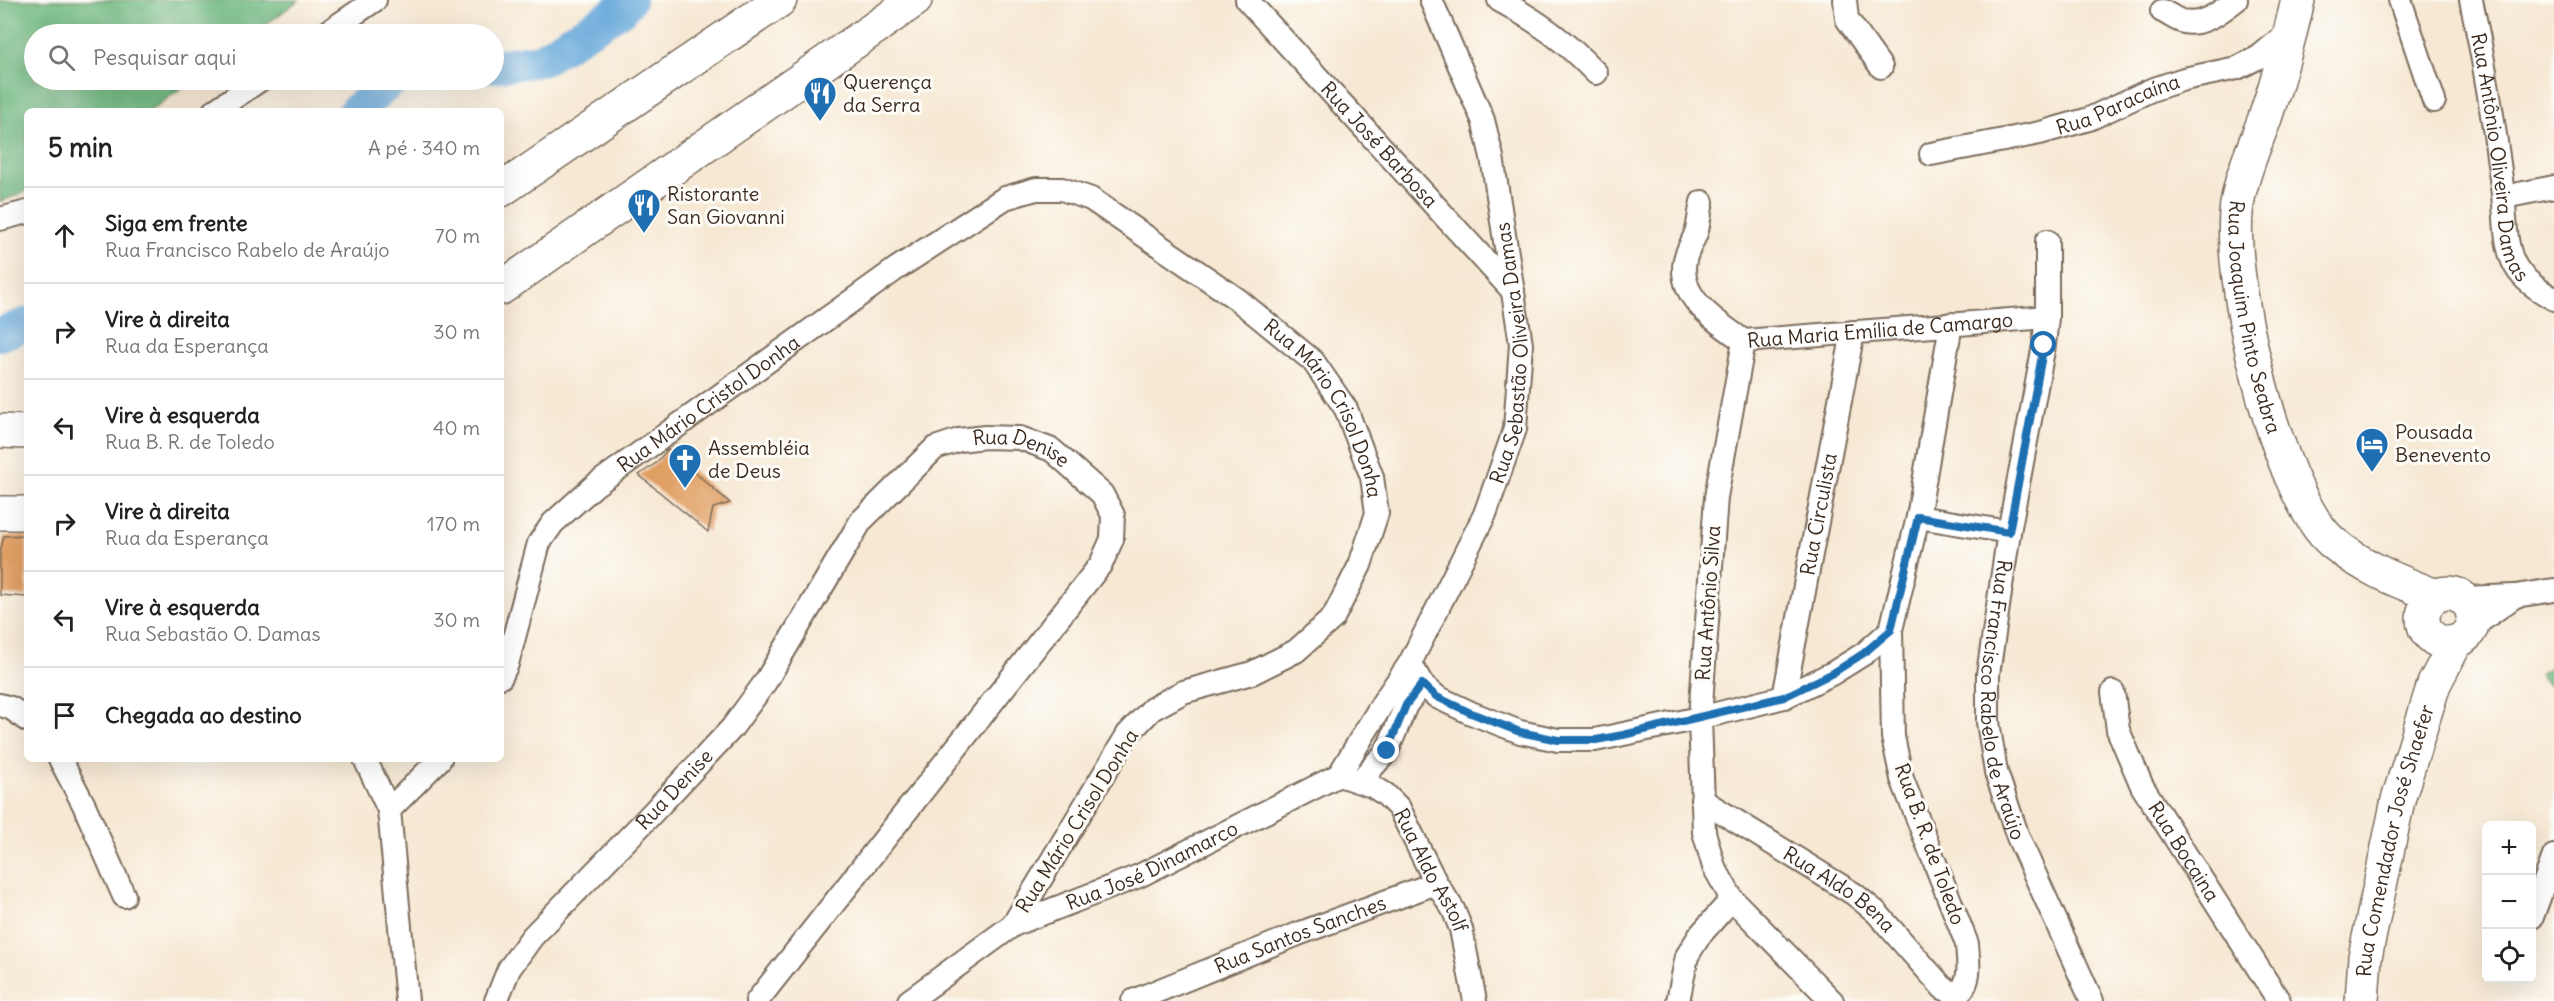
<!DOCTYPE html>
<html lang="pt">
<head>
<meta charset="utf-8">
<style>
	:root { --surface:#fff; --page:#f2f2f2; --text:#222; --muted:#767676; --line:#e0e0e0 }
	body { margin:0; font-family:Delius,sans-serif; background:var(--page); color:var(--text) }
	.controls { position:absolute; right:18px; bottom:18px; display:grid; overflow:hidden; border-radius:9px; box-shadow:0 6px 24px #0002 }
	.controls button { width:54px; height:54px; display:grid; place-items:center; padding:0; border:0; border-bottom:2px solid var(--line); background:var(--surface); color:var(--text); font:30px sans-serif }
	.stop { position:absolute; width:18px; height:18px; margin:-14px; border:4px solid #1f6fb2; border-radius:50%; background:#fff }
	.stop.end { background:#1f6fb2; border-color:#fff; box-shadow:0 2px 6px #0008 }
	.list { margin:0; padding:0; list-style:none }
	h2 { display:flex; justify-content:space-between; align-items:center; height:78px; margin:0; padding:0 24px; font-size:26px }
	h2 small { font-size:20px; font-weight:400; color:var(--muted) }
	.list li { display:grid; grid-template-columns:39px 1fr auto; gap:18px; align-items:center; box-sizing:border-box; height:96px; padding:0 24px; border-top:2px solid var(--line) }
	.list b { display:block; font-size:22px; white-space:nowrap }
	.list p { margin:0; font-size:20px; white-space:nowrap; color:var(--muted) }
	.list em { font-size:20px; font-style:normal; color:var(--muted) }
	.icon { flex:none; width:33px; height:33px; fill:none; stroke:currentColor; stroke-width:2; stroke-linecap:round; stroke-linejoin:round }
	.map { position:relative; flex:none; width:2554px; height:1001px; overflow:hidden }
	.search { position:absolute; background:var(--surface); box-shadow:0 6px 24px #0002; left:24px; top:24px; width:480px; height:66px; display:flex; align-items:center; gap:15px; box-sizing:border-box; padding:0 21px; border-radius:33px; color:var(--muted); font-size:22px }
	.panel { position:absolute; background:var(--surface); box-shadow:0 6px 24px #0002; left:24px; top:108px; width:480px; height:654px; border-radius:9px }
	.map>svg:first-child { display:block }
</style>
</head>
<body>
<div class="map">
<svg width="2554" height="1001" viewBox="0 0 2554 1001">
	<rect width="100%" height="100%" fill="#fdfcf7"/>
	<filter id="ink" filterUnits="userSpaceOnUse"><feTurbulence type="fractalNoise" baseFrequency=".0167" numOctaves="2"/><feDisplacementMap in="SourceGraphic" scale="12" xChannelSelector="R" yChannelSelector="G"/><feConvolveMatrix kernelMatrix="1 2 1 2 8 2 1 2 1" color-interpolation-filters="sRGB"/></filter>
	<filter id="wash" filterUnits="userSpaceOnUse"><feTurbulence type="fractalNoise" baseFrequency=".008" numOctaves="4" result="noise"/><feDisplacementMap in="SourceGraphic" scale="24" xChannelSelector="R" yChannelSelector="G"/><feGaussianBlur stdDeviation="1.35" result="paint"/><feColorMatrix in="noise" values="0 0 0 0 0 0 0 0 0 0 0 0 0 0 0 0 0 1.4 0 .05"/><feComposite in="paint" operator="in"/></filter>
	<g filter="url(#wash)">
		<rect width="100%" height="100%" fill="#f6e8d3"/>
		<g fill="#6eb87f" stroke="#54714e" stroke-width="1.5">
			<polygon points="0,0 299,0 253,34 34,34 34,80 192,80 150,111 27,111 27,191 0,202"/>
			<polygon points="2554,665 2554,692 2539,674"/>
		</g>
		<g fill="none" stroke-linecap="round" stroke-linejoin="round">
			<g stroke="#66a8da" stroke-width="34">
				<polyline points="494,66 541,60 622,9 629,0"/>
				<polyline points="355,111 392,80"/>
				<polyline points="0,334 27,324"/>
			</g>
		</g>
		<g id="blocks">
			<g fill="#e09f64">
				<polygon points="668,449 730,503 713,508 708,532 639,475 656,463"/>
				<polygon points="27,535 27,597 0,595 0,552 4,536"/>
			</g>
		</g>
	</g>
	<g filter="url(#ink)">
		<use href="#blocks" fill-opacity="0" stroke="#7c6c5d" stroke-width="1.5"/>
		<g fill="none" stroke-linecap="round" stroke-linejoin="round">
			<defs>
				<g id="street">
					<path id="s1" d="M 1247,0 L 1513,291"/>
					<path d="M 1499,0 C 1539,22 1564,40 1596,73"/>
					<polyline points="1845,0 1847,19 1881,67"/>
					<polyline points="2400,0 2434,101"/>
					<path id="s2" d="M 2471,0 C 2485,64 2495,129 2503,195 C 2506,217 2504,247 2516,267 C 2524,281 2540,291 2554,299"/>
					<path d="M 2162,11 C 2169,14 2176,20 2184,22 C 2203,26 2222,11 2236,0"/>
					<polyline points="325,34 375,0"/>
					<polyline points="214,111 260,80"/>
					<path id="s3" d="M 1931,154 L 2040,133 L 2089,119 L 2151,90 L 2184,79 L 2237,68 L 2259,57 L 2290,31"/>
					<polyline points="2504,197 2554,187"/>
					<path id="s4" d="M 1702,202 C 1700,211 1699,221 1697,230 C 1694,240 1687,250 1685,260 C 1677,298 1718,323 1744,341 L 2047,317"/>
					<polyline points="0,219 27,212"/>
					<path id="s5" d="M 2047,241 L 2047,317 L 2044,345 L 2009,532 L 1988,674 L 1988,722 L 1996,772 L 2018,837 L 2092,1001"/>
					<polyline points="1744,341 1716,497 1700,718 1704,832 1714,867 1732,899 1832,1001"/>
					<polyline points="1918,517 2009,532"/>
					<polyline points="2463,598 2515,596 2554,590"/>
					<polyline points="2472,627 2515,596"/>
					<polyline points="1410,663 1422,684 1437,697 1471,713 1520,732 1558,740 1595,740 1700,718 1784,697 1833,673 1865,653 1891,630"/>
					<path id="s6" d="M 501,677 L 507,664 L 539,543 L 553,523 L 594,486 L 896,269 L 1005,198 L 1036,189 L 1062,189 L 1091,199 L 1237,299 L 1313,361 L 1346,409 L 1372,477 L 1377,513 L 1360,565 L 1333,618 L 1296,651 L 1252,673 L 1183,692 L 1152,709 L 1128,734 L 1013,925"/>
					<path id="s7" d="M 2113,692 L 2118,730 L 2142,786 L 2279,1001"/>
					<path id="s8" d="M 1784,697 L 1853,332"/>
					<polyline points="0,705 11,708 27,720"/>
					<polyline points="60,759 84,805 124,896"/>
					<polyline points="365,759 389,810 407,1001"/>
					<path id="s9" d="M 1339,775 L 1384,701 L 1410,663 L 1485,514 L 1515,429 L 1521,344 L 1492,157 L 1483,120 L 1431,0"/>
					<path id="s10" d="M 1339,775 L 1372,786 L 1385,794 L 1399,808 L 1436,883 L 1453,909 L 1461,929 L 1475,1001"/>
					<polyline points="1360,781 1387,751 1406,705 1422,684"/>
					<path id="s11" d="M 1702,800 L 1854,894 L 1876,912 L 1943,988 L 1952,992 L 1960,992 C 1972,979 1968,961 1967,944 L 1902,779 L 1893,737 L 1891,630 L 1918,517 L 1951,324"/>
					<polyline points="389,810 440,759"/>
					<polyline points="2532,917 2554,856"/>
					<path id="s12" d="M 496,1001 L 509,969 L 532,937 L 640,826 L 732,728 L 766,681 L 861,521 L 935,448 L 959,440 L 985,437 L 1020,438 L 1052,450 L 1102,494 L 1113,515 L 1112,539 L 1101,564 L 757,1001"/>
					<path id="s13" d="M 909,1001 L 1013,925 L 1139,876 L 1339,775"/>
					<path id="s14" d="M 1133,1001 L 1298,934 L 1436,883"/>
					<polyline points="1678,1001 1687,956 1700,935 1732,899"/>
				</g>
				<g id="secondary">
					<path id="s15" d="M 2298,0 C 2289,39 2278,80 2265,118 C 2255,145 2243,171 2238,199 C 2223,269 2277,495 2332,542 C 2363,568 2400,582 2436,596"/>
					<polyline points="501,190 780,0"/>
					<polyline points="501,288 915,0"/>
					<polyline points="0,431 27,432"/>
					<polyline points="0,513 27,513"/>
					<circle cx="2448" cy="618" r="25"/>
					<path id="s16" d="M 2362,1001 L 2365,957 L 2398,800 L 2434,684 L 2456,642"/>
				</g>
			</defs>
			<use href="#street" stroke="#7c6c5d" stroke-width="26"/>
			<use href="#secondary" stroke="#7c6c5d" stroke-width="36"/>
			<use href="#street" stroke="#fff" stroke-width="22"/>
			<use href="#secondary" stroke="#fff" stroke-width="33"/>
		</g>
	</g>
	<g fill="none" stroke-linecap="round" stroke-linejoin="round" filter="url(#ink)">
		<polyline stroke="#1f6fb2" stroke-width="8" points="1387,751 1406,705 1422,684 1437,697 1471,713 1520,732 1558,740 1596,740 1623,735 1784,697 1833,673 1864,653 1891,630 1918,517 2009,532 2044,345"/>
	</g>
	<defs>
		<symbol id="restaurant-pin" viewBox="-11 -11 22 30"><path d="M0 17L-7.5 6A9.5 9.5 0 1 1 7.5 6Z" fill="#1f6fb2" stroke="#fdfcf7"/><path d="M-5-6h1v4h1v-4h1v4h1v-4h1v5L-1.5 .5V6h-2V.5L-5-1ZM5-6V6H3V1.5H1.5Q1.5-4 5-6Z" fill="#fff"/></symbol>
		<symbol id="hotel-pin" viewBox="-11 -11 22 30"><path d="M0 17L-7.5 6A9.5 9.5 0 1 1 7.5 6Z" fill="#1f6fb2" stroke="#fdfcf7"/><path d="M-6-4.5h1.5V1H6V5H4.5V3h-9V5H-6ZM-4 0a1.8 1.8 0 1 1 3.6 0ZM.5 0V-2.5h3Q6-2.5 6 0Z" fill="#fff"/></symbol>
		<symbol id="church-pin" viewBox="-11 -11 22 30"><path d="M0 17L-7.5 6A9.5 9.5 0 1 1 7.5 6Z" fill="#1f6fb2" stroke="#fdfcf7"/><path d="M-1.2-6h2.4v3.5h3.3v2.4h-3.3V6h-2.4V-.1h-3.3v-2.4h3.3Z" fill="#fff"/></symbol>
	</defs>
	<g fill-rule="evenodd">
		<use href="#restaurant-pin" x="801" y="74" width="38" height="52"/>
		<use href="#restaurant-pin" x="625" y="186" width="38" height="52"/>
		<use href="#hotel-pin" x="2353" y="425" width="38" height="52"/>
		<use href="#church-pin" x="666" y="441" width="38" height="52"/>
	</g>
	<g text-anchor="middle" stroke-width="6" stroke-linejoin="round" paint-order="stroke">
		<g font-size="20" fill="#3b2a1e" stroke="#fdfcf7" text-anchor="start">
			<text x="843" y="89">Querença<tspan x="843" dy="23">da Serra</tspan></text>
			<text x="667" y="201">Ristorante<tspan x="667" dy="23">San Giovanni</tspan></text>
			<text x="2395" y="439">Pousada<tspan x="2395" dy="23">Benevento</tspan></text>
			<text x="708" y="455">Assembléia<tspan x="708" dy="23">de Deus</tspan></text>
		</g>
		<g font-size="20" fill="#3b2a1e" stroke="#fdfcf7">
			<text dy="7" stroke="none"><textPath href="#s3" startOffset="194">Rua Paracaína</textPath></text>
			<text dy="7" stroke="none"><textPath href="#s1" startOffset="196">Rua José Barbosa</textPath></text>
			<text dy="7" stroke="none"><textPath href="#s2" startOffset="160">Rua Antônio Oliveira Damas</textPath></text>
			<text dy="7" stroke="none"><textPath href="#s15" startOffset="328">Rua Joaquim Pinto Seabra</textPath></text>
			<text dy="7" stroke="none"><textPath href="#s4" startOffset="304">Rua Maria Emília de Camargo</textPath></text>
			<text dy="7" stroke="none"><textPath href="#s9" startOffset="465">Rua Sebastão Oliveira Damas</textPath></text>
			<text dy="7" stroke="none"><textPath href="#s6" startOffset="360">Rua Mário Cristol Donha</textPath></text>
			<text dy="7" stroke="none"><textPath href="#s6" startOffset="1131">Rua Mário Crisol Donha</textPath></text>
			<text dy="7" stroke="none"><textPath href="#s12" startOffset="801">Rua Denise</textPath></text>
			<text dy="7" stroke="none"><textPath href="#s8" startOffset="186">Rua Circulista</textPath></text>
			<text transform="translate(1708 603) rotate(-86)" y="7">Rua Antônio Silva</text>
			<text dy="7" stroke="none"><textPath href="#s5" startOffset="465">Rua Francisco Rabelo de Araújo</textPath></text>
			<text dy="7" stroke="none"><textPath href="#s12" startOffset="279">Rua Denise</textPath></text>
			<text transform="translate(1077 821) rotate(-58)" y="7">Rua Mário Crisol Donha</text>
			<text dy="7" stroke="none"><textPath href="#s16" startOffset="164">Rua Comendador José Shaefer</textPath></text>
			<text transform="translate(1930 844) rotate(70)" y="7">Rua B. R. de Toledo</text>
			<text dy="7" stroke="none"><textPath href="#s7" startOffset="177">Rua Bocaina</textPath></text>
			<text dy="7" stroke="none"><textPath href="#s13" startOffset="280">Rua José Dinamarco</textPath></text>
			<text dy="7" stroke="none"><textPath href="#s10" startOffset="140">Rua Aldo Astolf</textPath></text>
			<text dy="7" stroke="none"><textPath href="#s11" startOffset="164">Rua Aldo Bena</textPath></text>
			<text dy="7" stroke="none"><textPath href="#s14" startOffset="180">Rua Santos Sanches</textPath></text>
		</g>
	</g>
</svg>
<div class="controls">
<button>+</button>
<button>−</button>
<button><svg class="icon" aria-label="locate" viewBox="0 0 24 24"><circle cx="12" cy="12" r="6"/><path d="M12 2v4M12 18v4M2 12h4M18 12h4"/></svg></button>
</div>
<div class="stop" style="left:2044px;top:345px"></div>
<div class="stop end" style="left:1387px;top:751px"></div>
<div class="search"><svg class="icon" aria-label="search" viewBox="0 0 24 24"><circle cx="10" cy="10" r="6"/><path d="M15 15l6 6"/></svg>Pesquisar aqui</div>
<section class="panel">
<h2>5 min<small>A pé · 340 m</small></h2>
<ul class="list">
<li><svg class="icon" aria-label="ahead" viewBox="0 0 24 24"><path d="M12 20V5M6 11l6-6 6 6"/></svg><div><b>Siga em frente</b><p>Rua Francisco Rabelo de Araújo</p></div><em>70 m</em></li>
<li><svg class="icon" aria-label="right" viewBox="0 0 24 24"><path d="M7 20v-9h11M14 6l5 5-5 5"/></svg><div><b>Vire à direita</b><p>Rua da Esperança</p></div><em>30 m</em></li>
<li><svg class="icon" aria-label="left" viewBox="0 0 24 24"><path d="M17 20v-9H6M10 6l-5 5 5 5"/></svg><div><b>Vire à esquerda</b><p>Rua B. R. de Toledo</p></div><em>40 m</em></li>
<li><svg class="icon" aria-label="right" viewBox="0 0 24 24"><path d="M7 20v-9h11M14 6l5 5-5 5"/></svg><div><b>Vire à direita</b><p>Rua da Esperança</p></div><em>170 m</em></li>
<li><svg class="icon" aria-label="left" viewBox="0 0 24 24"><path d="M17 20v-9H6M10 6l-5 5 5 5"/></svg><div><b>Vire à esquerda</b><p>Rua Sebastão O. Damas</p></div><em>30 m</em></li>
<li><svg class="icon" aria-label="arrive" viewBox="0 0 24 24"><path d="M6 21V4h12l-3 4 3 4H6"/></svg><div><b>Chegada ao destino</b></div></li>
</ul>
</section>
</div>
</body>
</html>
